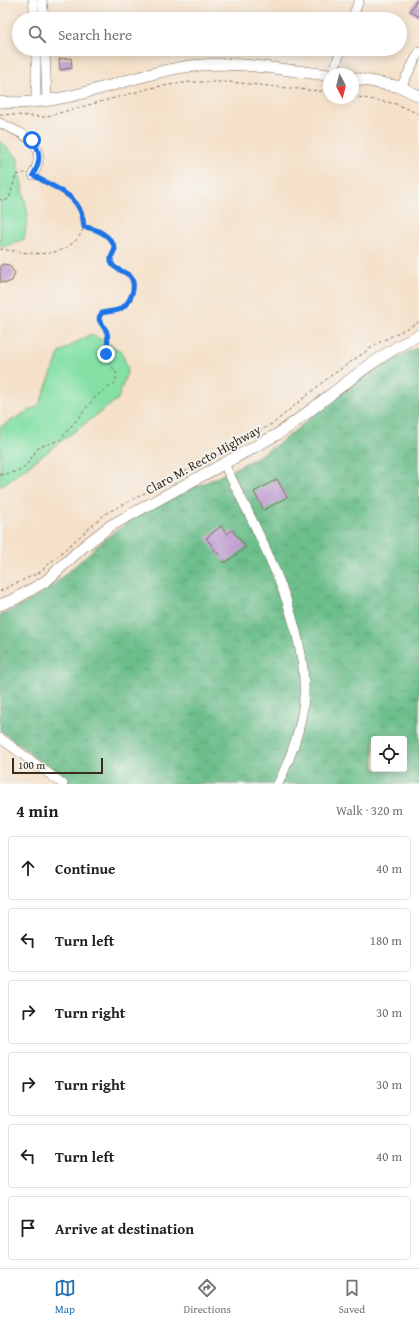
<!DOCTYPE html>
<html lang="en">
<head>
<meta charset="utf-8">
<style>
	:root { --surface:#fff; --page:#f6f6f6; --text:#202124; --muted:#757577; --line:#e0e0e0; --accent:#1f6fb2 }
	body { margin:0; font-family:"Gentium Book Plus",serif; background:var(--page); color:var(--text) }
	.controls { position:absolute; right:12px; bottom:12px; display:grid; overflow:hidden; border-radius:4px; box-shadow:0 2px 10px #0003 }
	.controls button { width:36px; height:36px; display:grid; place-items:center; padding:0; border:0; border-bottom:1px solid var(--line); background:var(--surface); color:var(--text); font:20px sans-serif }
	.compass { position:absolute; left:323px; top:68px; width:36px; height:36px; border-radius:50%; background:var(--surface); box-shadow:0 2px 10px #0003; rotate:173deg }
	.scale { position:absolute; left:12px; bottom:10px; width:91px; box-sizing:border-box; padding-left:4px; border:2px solid #3b2a1e; border-top:0; font-size:11px; line-height:14px; white-space:nowrap; color:#3b2a1e; -webkit-text-stroke:3px #f6f6f2; paint-order:stroke }
	.stop { position:absolute; width:12px; height:12px; margin:-9px; border:3px solid #1a73e8; border-radius:50%; background:#fff }
	.stop.end { background:#1a73e8; border-color:#fff; box-shadow:0 1px 4px #0008 }
	.list { margin:0; padding:0; list-style:none }
	h2 { display:flex; justify-content:space-between; align-items:center; height:52px; margin:0; padding:0 16px; font-size:17px }
	h2 small { font-size:13px; font-weight:400; color:var(--muted) }
	.list li { display:grid; grid-template-columns:26px 1fr auto; gap:12px; align-items:center; box-sizing:border-box; height:64px; margin:0 8px 8px; padding:0 8px; border:1px solid var(--line); border-radius:4px }
	.list b { display:block; font-size:15px; white-space:nowrap }
	.list em { font-size:13px; font-style:normal; color:var(--muted) }
	.icon { flex:none; width:22px; height:22px; fill:none; stroke:currentColor; stroke-width:2; stroke-linecap:round; stroke-linejoin:round }
	.map { position:relative; flex:none; width:419px; height:784px; overflow:hidden }
	.search { position:absolute; background:var(--surface); box-shadow:0 2px 10px #0003; left:12px; right:12px; top:12px; height:44px; display:flex; align-items:center; gap:10px; box-sizing:border-box; padding:0 14px; border-radius:22px; color:var(--muted); font-size:15px }
	.sheet { height:484px; background:var(--surface) }
	nav { display:flex; justify-content:space-around; align-items:center; box-sizing:border-box; height:56px; border-top:1px solid var(--line); background:var(--surface); font-size:11px; color:var(--muted) }
	nav a { display:grid; justify-items:center; gap:2px }
	nav .on { color:var(--accent) }
	.map>svg:first-child { display:block }
</style>
</head>
<body>
<div class="map">
<svg width="419" height="784" viewBox="0 0 419 784">
	<defs>
		<pattern id="forest-crowns" width="20" height="18" patternUnits="userSpaceOnUse"><rect width="20" height="18" fill="#6cbe8b"/><path d="M2 6a3 3 0 1 1 6 0M12 15a3 3 0 1 1 6 0" fill="none" stroke="#5a9b71"/></pattern>
		<pattern id="building-hatch" width="6" height="6" patternUnits="userSpaceOnUse"><rect width="6" height="6" fill="#c5a0d5"/><path d="M-1 1l2-2M0 6l6-6M5 7l2-2" fill="none" stroke="#a183ac"/></pattern>
	</defs>
	<rect width="100%" height="100%" fill="#f6f6f2"/>
	<filter id="ink" filterUnits="userSpaceOnUse"><feTurbulence type="fractalNoise" baseFrequency=".025" numOctaves="2"/><feDisplacementMap in="SourceGraphic" scale="8" xChannelSelector="R" yChannelSelector="G"/><feConvolveMatrix kernelMatrix="1 2 1 2 8 2 1 2 1" color-interpolation-filters="sRGB"/></filter>
	<filter id="wash" filterUnits="userSpaceOnUse"><feTurbulence type="fractalNoise" baseFrequency=".012" numOctaves="4" result="noise"/><feDisplacementMap in="SourceGraphic" scale="16" xChannelSelector="R" yChannelSelector="G"/><feGaussianBlur stdDeviation="0.9" result="paint"/><feColorMatrix in="noise" values="0 0 0 0 0 0 0 0 0 0 0 0 0 0 0 0 0 1.4 0 .05"/><feComposite in="paint" operator="in"/></filter>
	<g filter="url(#wash)">
		<rect width="100%" height="100%" fill="#f5e1ca"/>
		<g fill="#85e0a6" stroke="#608562">
			<polygon points="0,141 17,157 28,216 24,239 4,247 0,246"/>
			<polygon points="91,334 121,351 128,369 118,399 0,487 0,427 39,405 60,352"/>
		</g>
		<path fill="url(#forest-crowns)" stroke="#547454" fill-rule="evenodd" d="M 419,347 L 419,784 L 69,784 L 0,730 L 0,615 C 47,599 78,559 117,530 C 163,496 219,481 267,451 C 287,439 305,422 324,406 C 353,383 385,363 419,347 ZM 374,739 L 404,739 L 404,769 L 374,769 Z"/>
		<g id="blocks">
			<g fill="url(#building-hatch)">
				<polygon points="417,0 419,0 419,17 410,11"/>
				<polygon points="71,58 72,68 60,70 59,59"/>
				<polygon points="3,264 9,265 15,273 12,281 6,283 0,282 0,266"/>
				<polygon points="277,479 287,497 264,510 254,492"/>
				<polygon points="221,526 227,534 232,530 246,547 225,563 206,538"/>
			</g>
		</g>
	</g>
	<g filter="url(#ink)">
		<use href="#blocks" fill-opacity="0" stroke="#7c6a5a" stroke-width="1"/>
		<g fill="none" stroke-linecap="round" stroke-linejoin="round">
			<defs>
				<g id="minor">
					<polyline points="33,0 35,19"/>
					<polyline points="42,0 44,19"/>
					<polyline points="352,19 359,0"/>
					<polyline points="36,49 36,102"/>
					<polyline points="45,49 47,101"/>
					<polyline points="333,74 341,49"/>
					<polyline points="401,87 419,52"/>
					<path d="M 0,123 C 25,135 50,143 33,175"/>
					<path d="M 224,464 C 257,529 308,624 304,697 C 302,728 291,757 278,784"/>
					<polyline points="0,738 63,784"/>
				</g>
				<g id="major">
					<polyline points="353,78 401,87 419,96"/>
					<path d="M 0,102 C 64,108 122,77 184,67 C 231,59 282,70 329,75"/>
					<path d="M 0,605 L 15,599 L 46,581 L 83,547 L 110,526 L 278,434 C 326,401 367,361 419,335"/>
				</g>
			</defs>
			<use href="#minor" stroke="#7c6a5a" stroke-width="10"/>
			<use href="#major" stroke="#7c6a5a" stroke-width="12"/>
			<g stroke="#7c6a5a" stroke-width="1" stroke-dasharray="3 3" stroke-linecap="butt">
				<polyline points="353,96 396,104 419,114"/>
				<polyline points="0,114 44,117 155,87 191,82 229,82 329,92"/>
				<polyline points="0,199 3,201 9,199 16,175 25,173"/>
				<path d="M 0,249 C 16,251 33,255 49,253 C 75,250 98,224 76,201 C 66,191 50,186 39,179"/>
				<path d="M 0,475 L 19,471 L 25,467 L 39,447 L 60,440 L 97,395 L 115,383 L 117,374 L 106,358 L 107,333 L 99,319 L 102,313 C 108,311 115,312 120,309 C 130,304 138,286 130,276 C 125,271 115,270 112,264 C 109,258 113,254 115,249 C 112,236 96,228 84,227"/>
				<polyline points="0,591 40,572 105,514 232,447 275,422 329,377 378,343 419,322"/>
			</g>
			<use href="#minor" stroke="#fff" stroke-width="9"/>
			<use href="#major" stroke="#fff" stroke-width="11"/>
		</g>
	</g>
	<g fill="none" stroke-linecap="round" stroke-linejoin="round" filter="url(#ink)">
		<path stroke="#1a73e8" stroke-width="5" d="M 32,140 C 42,152 40,163 33,175 C 57,190 82,194 84,227 C 96,228 112,236 115,249 C 113,254 109,258 112,264 C 115,270 125,271 130,276 C 138,286 130,304 120,309 C 115,312 108,311 102,313 C 94,321 105,325 107,333 C 109,340 107,347 106,354"/>
	</g>
	<g text-anchor="middle" stroke-width="3.5" stroke-linejoin="round" paint-order="stroke">
		<g font-size="13" fill="#3b2a1e" stroke="#f6f6f2">
			<text transform="translate(203 459) rotate(-29)" y="5">Claro M. Recto Highway</text>
		</g>
	</g>
</svg>
<div class="controls">
<button><svg class="icon" aria-label="locate" viewBox="0 0 24 24"><circle cx="12" cy="12" r="6"/><path d="M12 2v4M12 18v4M2 12h4M18 12h4"/></svg></button>
</div>
<svg class="compass" viewBox="-18 -18 36 36"><path d="M0-13l5 13h-10z" fill="#e53935"/><path d="M0 13l5-13h-10z" fill="#757577"/></svg>
<div class="scale">100 m</div>
<div class="stop" style="left:32px;top:140px"></div>
<div class="stop end" style="left:106px;top:354px"></div>
<div class="search"><svg class="icon" aria-label="search" viewBox="0 0 24 24"><circle cx="10" cy="10" r="6"/><path d="M15 15l6 6"/></svg>Search here</div>
</div>
<section class="sheet">
<h2>4 min<small>Walk · 320 m</small></h2>
<ul class="list">
<li><svg class="icon" aria-label="ahead" viewBox="0 0 24 24"><path d="M12 20V5M6 11l6-6 6 6"/></svg><div><b>Continue</b></div><em>40 m</em></li>
<li><svg class="icon" aria-label="left" viewBox="0 0 24 24"><path d="M17 20v-9H6M10 6l-5 5 5 5"/></svg><div><b>Turn left</b></div><em>180 m</em></li>
<li><svg class="icon" aria-label="right" viewBox="0 0 24 24"><path d="M7 20v-9h11M14 6l5 5-5 5"/></svg><div><b>Turn right</b></div><em>30 m</em></li>
<li><svg class="icon" aria-label="right" viewBox="0 0 24 24"><path d="M7 20v-9h11M14 6l5 5-5 5"/></svg><div><b>Turn right</b></div><em>30 m</em></li>
<li><svg class="icon" aria-label="left" viewBox="0 0 24 24"><path d="M17 20v-9H6M10 6l-5 5 5 5"/></svg><div><b>Turn left</b></div><em>40 m</em></li>
<li><svg class="icon" aria-label="arrive" viewBox="0 0 24 24"><path d="M6 21V4h12l-3 4 3 4H6"/></svg><div><b>Arrive at destination</b></div></li>
</ul>
</section>
<nav>
<a class="on"><svg class="icon" aria-label="map" viewBox="0 0 24 24"><path d="M3 6l6-2 6 2 6-2v14l-6 2-6-2-6 2zM9 4v14M15 6v14"/></svg>Map</a>
<a><svg class="icon" aria-label="directions" viewBox="0 0 24 24"><path d="M12 3l9 9-9 9-9-9zM9 14v-3h6M13 9l2 2-2 2"/></svg>Directions</a>
<a><svg class="icon" aria-label="saved" viewBox="0 0 24 24"><path d="M7 4h10v16l-5-4-5 4z"/></svg>Saved</a>
</nav>
</body>
</html>
